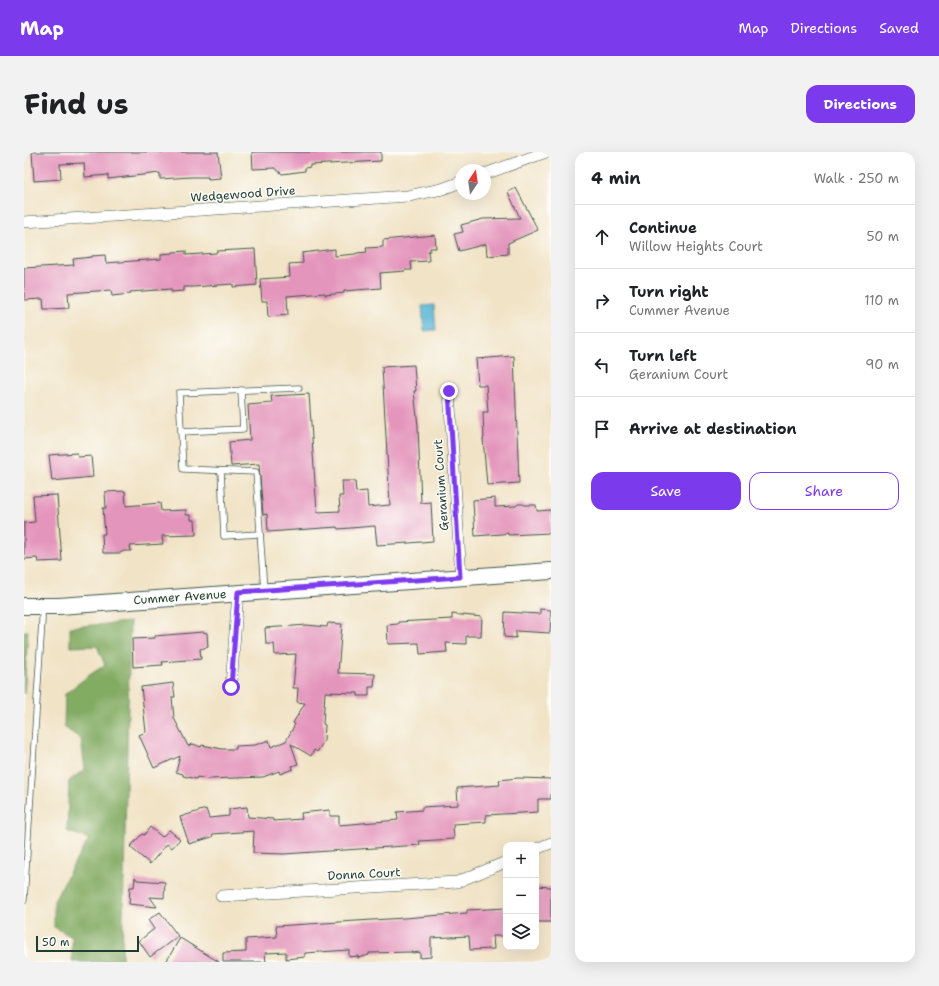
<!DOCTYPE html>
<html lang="en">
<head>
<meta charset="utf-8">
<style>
	:root { --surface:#fff; --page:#f2f2f2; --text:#202124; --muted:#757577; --line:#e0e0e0; --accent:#7c3aed }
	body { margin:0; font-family:"Shantell Sans",sans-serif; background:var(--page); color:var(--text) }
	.controls { position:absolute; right:12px; bottom:12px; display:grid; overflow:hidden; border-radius:8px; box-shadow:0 4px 16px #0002 }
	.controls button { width:36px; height:36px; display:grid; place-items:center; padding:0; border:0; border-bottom:1px solid var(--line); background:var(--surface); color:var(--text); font:20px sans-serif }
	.compass { position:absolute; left:431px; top:12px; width:36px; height:36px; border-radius:50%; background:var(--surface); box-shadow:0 4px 16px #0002; rotate:13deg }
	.scale { position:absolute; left:12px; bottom:10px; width:103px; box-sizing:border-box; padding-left:4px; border:2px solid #1f3d34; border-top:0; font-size:11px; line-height:14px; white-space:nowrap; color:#1f3d34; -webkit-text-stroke:3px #fdfcf7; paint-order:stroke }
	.stop { position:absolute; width:12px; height:12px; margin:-9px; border:3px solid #7c3aed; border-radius:50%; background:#fff }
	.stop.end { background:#7c3aed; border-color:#fff; box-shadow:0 1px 4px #0008 }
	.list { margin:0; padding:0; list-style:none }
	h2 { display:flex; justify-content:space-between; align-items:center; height:52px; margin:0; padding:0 16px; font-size:17px }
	h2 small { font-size:13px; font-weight:400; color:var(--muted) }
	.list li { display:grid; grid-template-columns:26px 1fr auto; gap:12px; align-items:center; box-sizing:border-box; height:64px; padding:0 16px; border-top:1px solid var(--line) }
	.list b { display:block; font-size:15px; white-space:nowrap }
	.list p { margin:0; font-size:13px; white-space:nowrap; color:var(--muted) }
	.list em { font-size:13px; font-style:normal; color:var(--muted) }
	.actions { display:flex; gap:8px; padding:12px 16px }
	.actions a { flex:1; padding:9px 0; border:1px solid var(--accent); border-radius:12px; text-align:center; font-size:14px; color:var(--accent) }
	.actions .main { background:var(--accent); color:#fff }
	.icon { flex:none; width:22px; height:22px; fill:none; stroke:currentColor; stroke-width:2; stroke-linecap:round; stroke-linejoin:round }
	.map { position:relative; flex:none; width:527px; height:810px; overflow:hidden; border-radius:12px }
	header { display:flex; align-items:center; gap:24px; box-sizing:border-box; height:56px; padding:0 20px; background:var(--accent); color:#fff }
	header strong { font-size:19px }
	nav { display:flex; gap:22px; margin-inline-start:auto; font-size:14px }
	.intro { display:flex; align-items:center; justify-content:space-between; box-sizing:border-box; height:96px; padding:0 24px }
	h1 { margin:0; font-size:28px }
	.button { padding:10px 18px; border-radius:12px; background:var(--accent); color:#fff; font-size:14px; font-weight:700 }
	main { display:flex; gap:24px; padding:0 24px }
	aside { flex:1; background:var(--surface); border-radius:12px; box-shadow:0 4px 16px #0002 }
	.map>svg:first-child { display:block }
</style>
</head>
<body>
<header>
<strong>Map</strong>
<nav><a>Map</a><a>Directions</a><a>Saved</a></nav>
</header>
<div class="intro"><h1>Find us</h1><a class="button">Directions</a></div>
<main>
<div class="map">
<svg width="527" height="810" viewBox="0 0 527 810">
	<rect width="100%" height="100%" fill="#fdfcf7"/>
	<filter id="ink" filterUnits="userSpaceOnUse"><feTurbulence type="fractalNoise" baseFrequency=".025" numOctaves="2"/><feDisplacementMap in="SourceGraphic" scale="8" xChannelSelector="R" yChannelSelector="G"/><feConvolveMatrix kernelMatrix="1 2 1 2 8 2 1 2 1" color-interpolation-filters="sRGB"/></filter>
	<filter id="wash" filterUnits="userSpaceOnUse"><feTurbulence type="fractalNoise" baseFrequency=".012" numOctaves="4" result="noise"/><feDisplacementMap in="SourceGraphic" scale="16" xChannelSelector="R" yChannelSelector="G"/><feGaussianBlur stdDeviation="0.9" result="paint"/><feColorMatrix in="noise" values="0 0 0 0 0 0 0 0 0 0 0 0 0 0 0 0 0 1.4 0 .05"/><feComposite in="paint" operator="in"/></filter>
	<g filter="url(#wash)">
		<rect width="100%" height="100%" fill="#f1e3c6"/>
		<g fill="#83ac63" stroke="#51744c">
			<polygon points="106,470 98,810 48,810 48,785 30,775 30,749 48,715 65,687 43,679 45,629 61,617 57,587 40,575 41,542 64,524 81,513 73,494 46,495 46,475"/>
			<polygon points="0,479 4,479 0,542"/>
		</g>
		<polygon fill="#54b2d3" stroke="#3a7884" points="410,153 412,178 400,179 398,154"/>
		<g id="blocks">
			<g fill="#e495bc">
				<polygon points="8,0 194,0 197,26 184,27 184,25 167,25 136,27 136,21 84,27 84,23 61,25 60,11 36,12 37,27 10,29"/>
				<polygon points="228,0 357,0 357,9 286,13 286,15 281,16 281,19 258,22 251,16 229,17"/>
				<polygon points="492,36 514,78 484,91 484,102 463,104 462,92 435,99 430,82 439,80 437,73 459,67 496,66 484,40"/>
				<polygon points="411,83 412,96 406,96 406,99 404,99 405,109 387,110 388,118 381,118 381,119 356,121 357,136 320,139 320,141 301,143 301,141 263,144 264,163 244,165 243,149 238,149 236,127 266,125 265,112 279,111 278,101 311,97 311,104 331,102 333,101 343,100 342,96 359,95 359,88"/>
				<polygon points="231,97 233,133 209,135 209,132 169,135 160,135 160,139 147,140 147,137 106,140 106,142 88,144 87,138 44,141 45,156 26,157 20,157 19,147 0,148 0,116 50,113 49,107 68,105 68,104 81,103 82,111 137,107 137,102 149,101 149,100 162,99 162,103 192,101 193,99"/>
				<polygon points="490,204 495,331 463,333 459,286 460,286 459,260 464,260 462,233 454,233 452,207"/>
				<polygon points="390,213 392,239 390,239 394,274 397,351 407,350 409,389 385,391 353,393 351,374 314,377 313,375 244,380 243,362 239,363 235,312 207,314 205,290 226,288 224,253 248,251 247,244 285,242 293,360 316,359 315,344 319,344 318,329 331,329 332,340 343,339 344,355 366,353 358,215"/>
				<polygon points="53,301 54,305 67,304 69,325 28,329 25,303"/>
				<polygon points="101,339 102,354 136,351 137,359 162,358 162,363 167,363 167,368 171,368 172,383 138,384 139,392 106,394 107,399 100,399 96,401 79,401 78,382 81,382 79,356 82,356 81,340"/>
				<polygon points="33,343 38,409 14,410 13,406 0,407 0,371 11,370 9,344"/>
				<polygon points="471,346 471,355 492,354 494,352 499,352 501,353 512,353 513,359 527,358 527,381 484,383 484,381 478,382 451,384 449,348"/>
				<polygon points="516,457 527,458 526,481 492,479 492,486 480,485 481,460 516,462"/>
				<polygon points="428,462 458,465 457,484 442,484 442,492 422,491 423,500 396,502 395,491 364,492 363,473 374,472 374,470 428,467"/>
				<polygon points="304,471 318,472 314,521 351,522 350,535 345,535 345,544 334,544 334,541 301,540 299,572 301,573 300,589 293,600 290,598 287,604 267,592 274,612 268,614 269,617 256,622 255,619 239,625 184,627 173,625 172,627 159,624 159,622 152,620 156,604 130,616 115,583 122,580 117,535 149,531 151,545 148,545 150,566 164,594 169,592 177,595 178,593 198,597 212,597 212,594 231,593 245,588 247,595 262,589 271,572 269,571 281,551 273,550 274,536 269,536 272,502 251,503 250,492 242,492 241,476 283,473 303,475"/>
				<polygon points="179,480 183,481 184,495 176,497 177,507 138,510 139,513 109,515 108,487 131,486 131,484"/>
				<polygon points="494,626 527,627 527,647 514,647 514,660 462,663 462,670 429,672 430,687 395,689 396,693 260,702 229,701 230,679 189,682 188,685 165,692 156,665 182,657 185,666 205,664 205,657 223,655 224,665 249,667 249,669 278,667 277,661 306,658 306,664 315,664 315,673 374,668 373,660 398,658 398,655 434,653 433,636 476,633 475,628"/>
				<polygon points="126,675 138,685 145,678 156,687 148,696 143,692 126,712 106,695 118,682 120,683"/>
				<polygon points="111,725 113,728 141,730 140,746 126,745 133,755 105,752 106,735 110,735"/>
				<polygon points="512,734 527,735 527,770 512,770"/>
				<polygon points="482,756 482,784 469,784 470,797 446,798 445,784 407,786 407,805 396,806 396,800 388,801 388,800 345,801 345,803 334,806 334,804 325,805 325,798 281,801 281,805 262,807 262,800 241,801 242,810 199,810 199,801 222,800 222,787 253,785 252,774 380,766 443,761 443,758"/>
				<polygon points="136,760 154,784 126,805 115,789 130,777 124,768"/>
				<polygon points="156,786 195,810 142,810"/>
			</g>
		</g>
	</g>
	<g filter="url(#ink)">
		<use href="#blocks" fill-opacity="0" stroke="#3e564a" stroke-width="1"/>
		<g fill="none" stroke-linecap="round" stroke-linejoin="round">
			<defs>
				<g id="lane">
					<polyline points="157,280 219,277 217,238"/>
					<polyline points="197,319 200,384 236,382"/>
					<polyline points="240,439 232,320 159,317 155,241 275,236"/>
					<polyline points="0,748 18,469 18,456"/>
				</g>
				<g id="street">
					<polyline points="461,22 522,0"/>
					<polyline points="0,70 384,44 418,37 437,30"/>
					<polyline points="425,239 437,425"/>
					<polyline points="207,535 214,440"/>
					<polyline points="512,697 527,691"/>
					<polyline points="197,744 433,730 482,710"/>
				</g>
				<polyline id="secondary" points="0,454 35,454 527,419"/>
			</defs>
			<use href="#lane" stroke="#3e564a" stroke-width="7"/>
			<use href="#street" stroke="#3e564a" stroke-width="12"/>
			<use href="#secondary" stroke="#3e564a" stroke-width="18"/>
			<use href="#lane" stroke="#fff" stroke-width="5.5"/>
			<use href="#street" stroke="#fff" stroke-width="11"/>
			<use href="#secondary" stroke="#fff" stroke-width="16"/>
		</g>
	</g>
	<g fill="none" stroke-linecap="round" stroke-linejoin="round" filter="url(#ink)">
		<polyline stroke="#7c3aed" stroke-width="5" points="207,535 214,440 436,425 425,239"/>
	</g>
	<g text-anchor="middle" stroke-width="3" stroke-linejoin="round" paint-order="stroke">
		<g font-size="12" fill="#1f3d34" stroke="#fdfcf7">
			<text transform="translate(219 42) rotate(-4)" y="4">Wedgewood Drive</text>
			<text transform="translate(417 333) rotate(-94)" y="4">Geranium Court</text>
			<text transform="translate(156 445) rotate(-4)" y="4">Cummer Avenue</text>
			<text transform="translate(340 722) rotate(-3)" y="4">Donna Court</text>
		</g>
	</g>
</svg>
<div class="controls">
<button>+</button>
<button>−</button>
<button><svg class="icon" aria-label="layers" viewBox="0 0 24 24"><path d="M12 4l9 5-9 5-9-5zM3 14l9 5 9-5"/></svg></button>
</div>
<svg class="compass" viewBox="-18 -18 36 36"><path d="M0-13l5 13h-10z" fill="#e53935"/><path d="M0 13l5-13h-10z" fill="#757577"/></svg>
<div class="scale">50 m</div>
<div class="stop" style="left:207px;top:535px"></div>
<div class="stop end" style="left:425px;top:239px"></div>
</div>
<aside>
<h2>4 min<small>Walk · 250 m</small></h2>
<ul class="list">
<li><svg class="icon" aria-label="ahead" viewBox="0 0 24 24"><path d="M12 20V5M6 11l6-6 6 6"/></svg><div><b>Continue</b><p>Willow Heights Court</p></div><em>50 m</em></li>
<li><svg class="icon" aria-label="right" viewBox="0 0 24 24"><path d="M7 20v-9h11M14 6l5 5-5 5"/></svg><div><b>Turn right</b><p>Cummer Avenue</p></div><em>110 m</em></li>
<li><svg class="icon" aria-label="left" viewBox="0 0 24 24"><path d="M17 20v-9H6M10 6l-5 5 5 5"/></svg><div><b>Turn left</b><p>Geranium Court</p></div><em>90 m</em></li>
<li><svg class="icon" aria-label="arrive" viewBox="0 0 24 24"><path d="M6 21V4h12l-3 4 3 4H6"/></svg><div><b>Arrive at destination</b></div></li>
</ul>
<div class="actions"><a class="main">Save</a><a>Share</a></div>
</aside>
</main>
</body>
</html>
